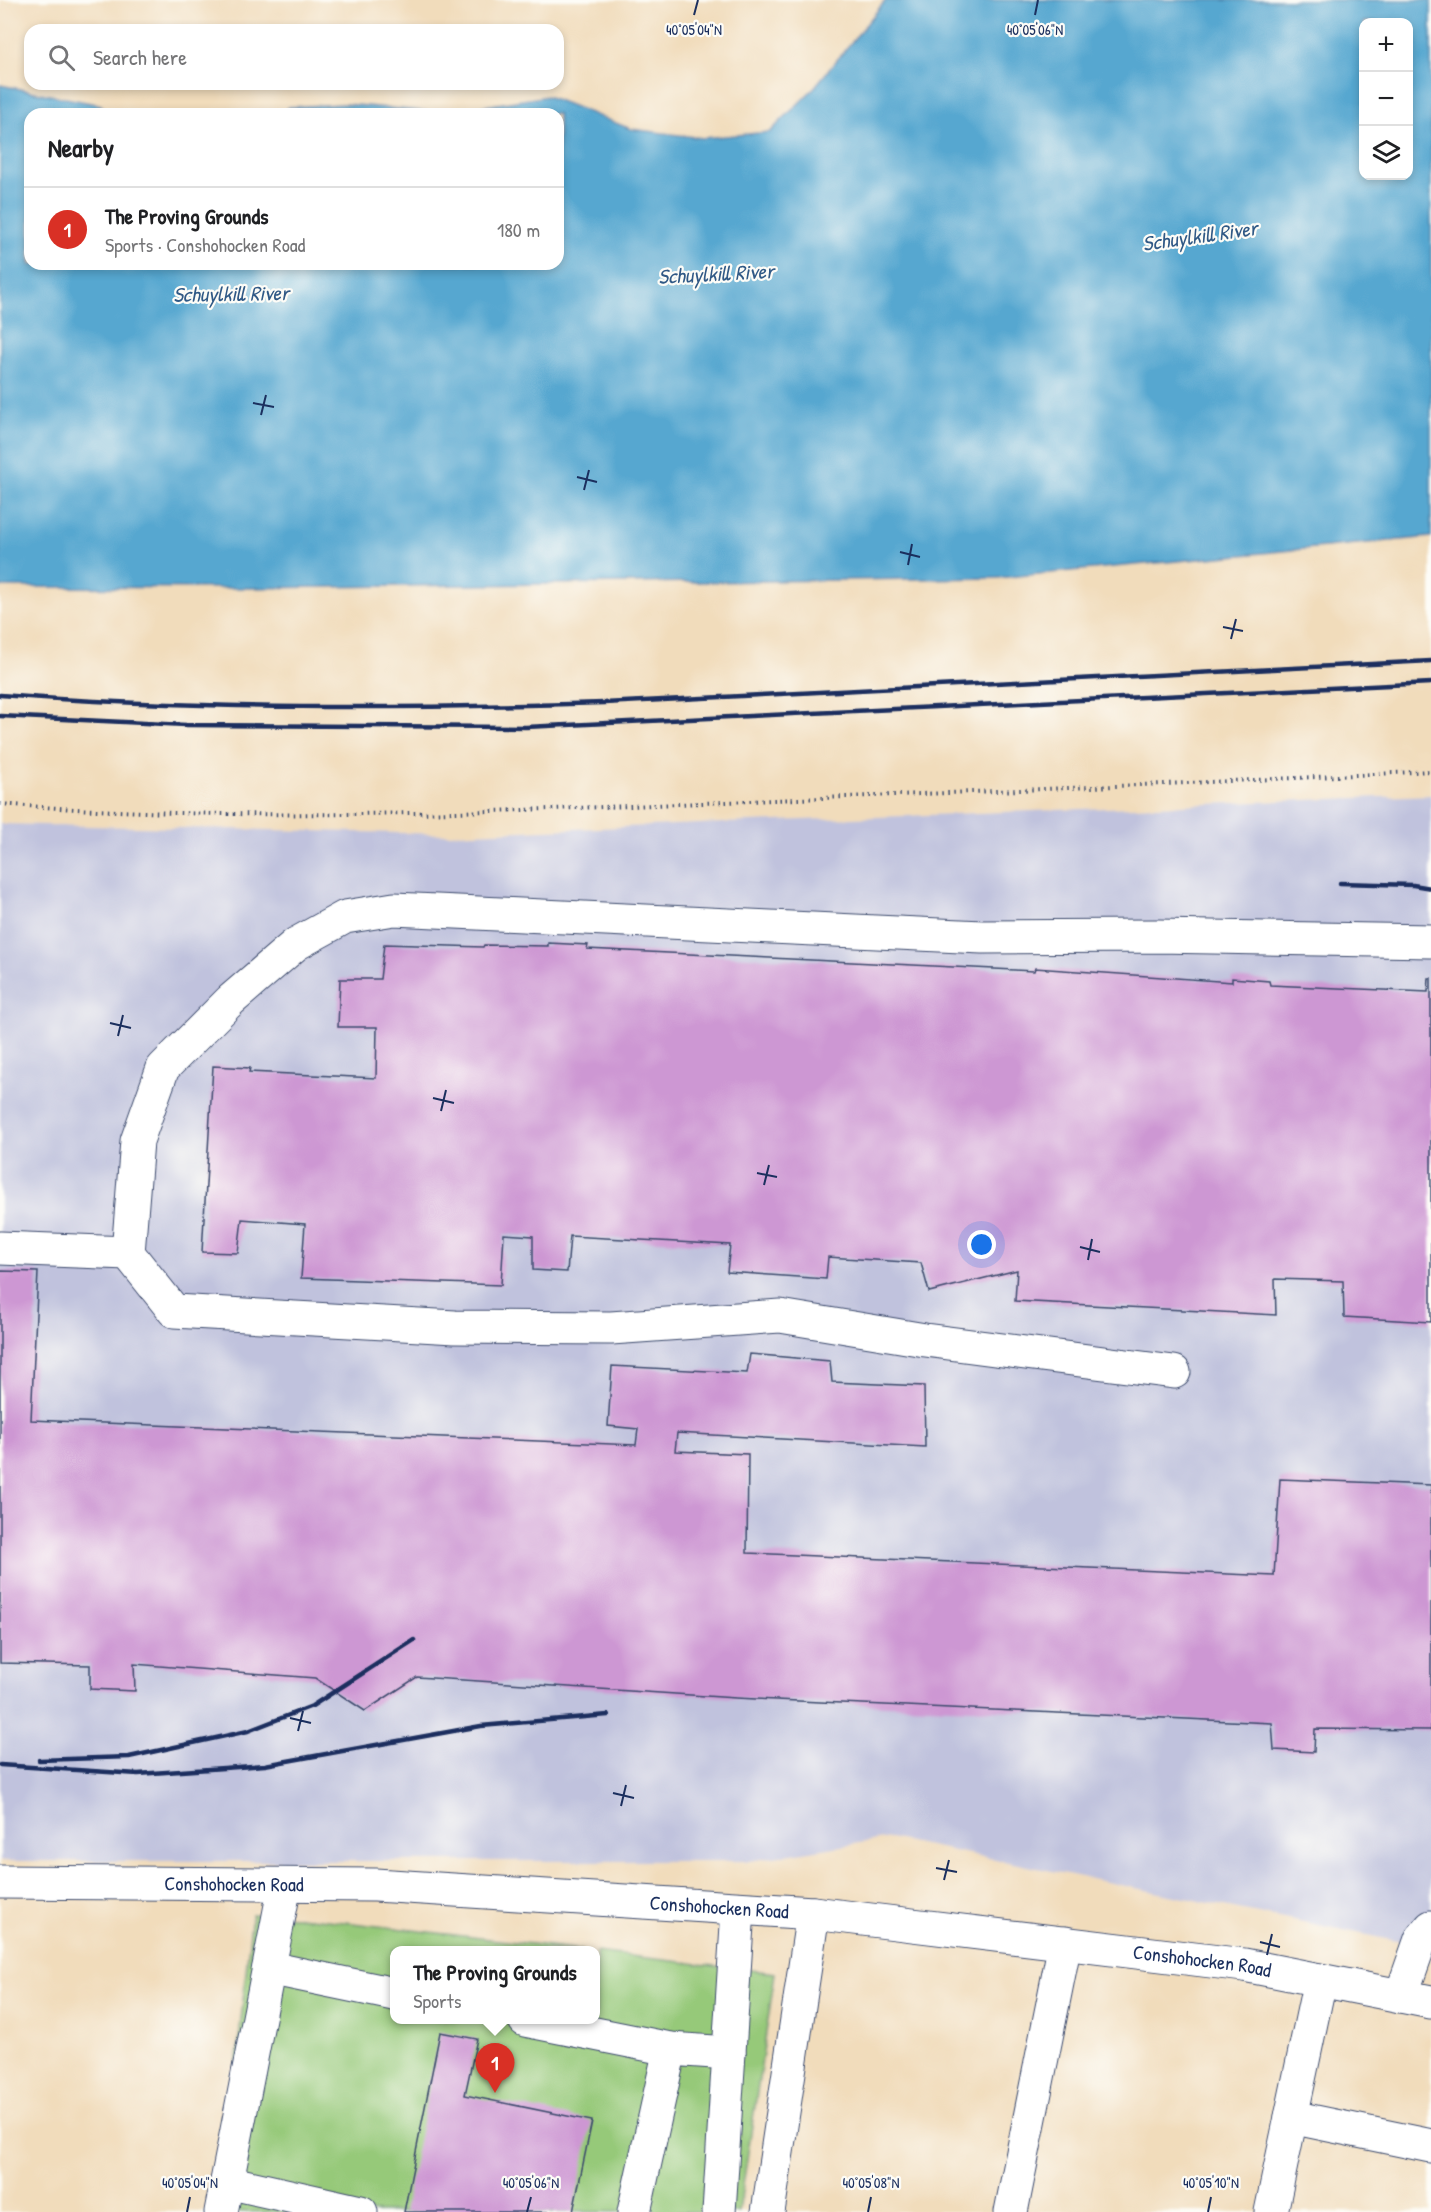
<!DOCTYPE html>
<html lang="en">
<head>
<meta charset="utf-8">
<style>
	:root { --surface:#fff; --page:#f6f6f6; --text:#202124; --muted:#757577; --line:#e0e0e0; --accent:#d93025 }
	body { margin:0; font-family:"Patrick Hand",sans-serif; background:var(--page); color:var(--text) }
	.controls { position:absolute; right:18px; top:18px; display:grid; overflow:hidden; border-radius:12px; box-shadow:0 3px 9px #0003 }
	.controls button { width:54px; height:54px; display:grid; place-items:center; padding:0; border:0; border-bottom:2px solid var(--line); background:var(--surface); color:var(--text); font:30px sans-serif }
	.you { position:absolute; left:982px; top:1245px; width:21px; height:21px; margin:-15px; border:4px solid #fff; border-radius:50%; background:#1a73e8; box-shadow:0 0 0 9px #1a73e833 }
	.badge { display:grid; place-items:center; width:39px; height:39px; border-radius:50%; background:var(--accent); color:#fff; font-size:20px; font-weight:700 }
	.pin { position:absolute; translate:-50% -50px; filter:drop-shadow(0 2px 3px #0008) }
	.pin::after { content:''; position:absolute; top:32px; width:21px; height:18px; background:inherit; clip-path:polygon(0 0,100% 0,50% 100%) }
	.popup { position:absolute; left:390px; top:1946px; width:210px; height:78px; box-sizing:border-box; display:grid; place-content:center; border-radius:12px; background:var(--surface); filter:drop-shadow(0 2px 4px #0005); font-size:20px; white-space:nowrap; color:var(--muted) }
	.popup b { font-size:22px; color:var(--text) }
	.popup::after { content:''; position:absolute; left:50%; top:100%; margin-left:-12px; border:12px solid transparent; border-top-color:var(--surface) }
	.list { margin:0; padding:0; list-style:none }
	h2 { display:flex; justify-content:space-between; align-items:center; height:78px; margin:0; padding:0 24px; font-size:26px }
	h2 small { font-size:20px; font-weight:400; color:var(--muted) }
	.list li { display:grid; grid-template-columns:39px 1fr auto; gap:18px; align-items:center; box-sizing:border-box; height:84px; padding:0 24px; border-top:2px solid var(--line) }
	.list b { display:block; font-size:22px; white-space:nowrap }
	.list p { margin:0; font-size:20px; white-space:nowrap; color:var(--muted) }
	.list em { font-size:20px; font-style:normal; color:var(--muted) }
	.icon { flex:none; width:33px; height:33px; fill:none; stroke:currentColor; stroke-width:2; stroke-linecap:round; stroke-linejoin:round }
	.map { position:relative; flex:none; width:1431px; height:2212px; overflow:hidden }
	.search { position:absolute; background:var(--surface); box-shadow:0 3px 9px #0003; left:24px; top:24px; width:540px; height:66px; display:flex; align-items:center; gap:15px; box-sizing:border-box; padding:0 21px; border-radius:18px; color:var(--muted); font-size:22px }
	.panel { position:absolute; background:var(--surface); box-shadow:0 3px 9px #0003; left:24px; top:108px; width:540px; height:162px; border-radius:18px }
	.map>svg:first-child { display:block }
</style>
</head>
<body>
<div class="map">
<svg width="1431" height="2212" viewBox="0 0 1431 2212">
	<rect width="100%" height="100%" fill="#fdfcf7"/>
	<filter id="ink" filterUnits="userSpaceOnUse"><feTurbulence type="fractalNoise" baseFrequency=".0167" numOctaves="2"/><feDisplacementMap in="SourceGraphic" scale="12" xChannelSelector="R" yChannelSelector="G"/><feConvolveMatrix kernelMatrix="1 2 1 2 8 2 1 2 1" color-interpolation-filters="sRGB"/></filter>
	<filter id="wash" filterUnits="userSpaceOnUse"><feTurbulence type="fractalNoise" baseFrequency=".008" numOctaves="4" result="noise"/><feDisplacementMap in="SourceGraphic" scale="24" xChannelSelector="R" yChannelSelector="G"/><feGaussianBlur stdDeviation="1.35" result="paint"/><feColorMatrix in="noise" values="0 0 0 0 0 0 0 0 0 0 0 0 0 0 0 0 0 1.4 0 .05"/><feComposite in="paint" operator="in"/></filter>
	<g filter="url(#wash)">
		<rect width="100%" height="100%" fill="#f1dcbb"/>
		<polygon fill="#c0c2dd" points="1431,795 1431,1948 890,1838 749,1861 0,1861 0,824 448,834"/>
		<polygon fill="#96c979" stroke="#587c6c" stroke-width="1.5" points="252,1914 310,1918 582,1950 394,1950 394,2020 596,2020 596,1952 775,1973 739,2212 221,2212"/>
		<path fill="#56a7d0" stroke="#386b97" stroke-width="1.5" fill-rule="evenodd" d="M 886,0 L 1431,0 L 1431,537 L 997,578 L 250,588 L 0,587 L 0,85 L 101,105 L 107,114 L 30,114 L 30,264 L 558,264 L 558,114 L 282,114 L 289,107 L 345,104 L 442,113 L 547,96 L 631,129 L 703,138 L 770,132 L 813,89 ZM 1364,22 L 1408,22 L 1408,176 L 1364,176 Z"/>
		<g id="blocks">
			<g fill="#cd97d3">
				<polygon points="548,943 588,945 587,949 1034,971 1035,968 1232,982 1232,978 1269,981 1270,985 1428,992 1429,978 1431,978 1431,1322 1344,1317 1343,1281 1275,1279 1276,1315 1015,1301 1017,1270 929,1292 921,1263 828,1257 826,1279 727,1272 730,1245 570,1236 567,1272 533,1270 533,1236 504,1234 501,1285 301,1278 305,1224 242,1219 238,1253 202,1252 213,1066 250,1068 249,1072 376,1078 377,1027 338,1027 340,979 380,979 384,944 483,947 484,945 548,946"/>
				<polygon points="0,1271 38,1272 31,1420 636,1445 638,1429 608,1426 612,1366 747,1373 750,1354 830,1361 832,1382 924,1386 925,1447 677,1433 675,1451 748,1454 747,1553 1274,1576 1280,1479 1431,1485 1431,1730 1315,1729 1314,1752 1274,1750 1272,1723 736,1698 417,1677 365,1711 315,1678 134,1664 135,1691 90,1689 90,1665 0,1663"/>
				<polygon points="440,2032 477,2039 465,2095 592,2121 573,2212 404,2212"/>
			</g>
		</g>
	</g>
	<g filter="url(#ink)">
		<use href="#blocks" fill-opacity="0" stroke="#3b496c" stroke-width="1.5"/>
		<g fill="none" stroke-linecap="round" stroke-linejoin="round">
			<defs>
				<g id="minor">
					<polyline points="0,1248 128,1253"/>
					<polyline points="1174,1372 925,1340 780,1316 611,1328 455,1327 174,1311 128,1253 137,1141 163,1068 231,1000 296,944 345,917 394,909 982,937 1158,936 1431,941"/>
					<polyline points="269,1968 394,1994"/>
					<polyline points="1401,1996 1421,1939 1431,1927"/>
					<polyline points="525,2020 670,2049"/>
					<polyline points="1291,2117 1431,2146"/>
					<polyline points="227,2182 361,2212"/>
					<polyline points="221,2212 285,1885"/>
					<polyline points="634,2212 670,2049 729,2053"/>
					<polyline points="719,2212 738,1909"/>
					<polyline points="768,2212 813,1913"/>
					<polyline points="1011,2212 1065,1943"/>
					<polyline points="1271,2212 1320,1980"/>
				</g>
				<g id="major">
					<path id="s1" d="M 0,1882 L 375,1885 L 813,1913 L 1244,1965 L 1431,2002"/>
				</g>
			</defs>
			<use href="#minor" stroke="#3b496c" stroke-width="35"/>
			<use href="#major" stroke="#3b496c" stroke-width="35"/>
			<path stroke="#3b496c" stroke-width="4" stroke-dasharray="1.5 4.5" stroke-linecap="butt" d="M 0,804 C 242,823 484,812 726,802 C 961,792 1196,784 1431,771"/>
			<use href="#minor" stroke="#fff" stroke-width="33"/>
			<use href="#major" stroke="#fff" stroke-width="33"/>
			<g stroke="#1b2f5e" stroke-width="4.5">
				<path d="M 0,695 C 201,710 402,709 604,703 L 1431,661"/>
				<polyline points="0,716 186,725 526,727 1431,683"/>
				<polyline points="1340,883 1413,885 1431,888"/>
				<polyline points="39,1760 129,1757 248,1731 312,1706 414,1640"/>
				<polyline points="0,1765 138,1774 265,1765 481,1726 608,1715"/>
			</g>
		</g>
	</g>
	<path fill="none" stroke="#1b2f5e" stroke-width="2" d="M 694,15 L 698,0M 1035,15 L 1038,0M 253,403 L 274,407M 261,415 L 266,395M 577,477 L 597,482M 584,490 L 589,470M 900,552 L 920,557M 908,565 L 912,544M 1223,627 L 1243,631M 1231,639 L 1236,619M 110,1023 L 131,1028M 118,1036 L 123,1015M 433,1098 L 454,1103M 441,1111 L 446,1090M 757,1173 L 777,1177M 764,1185 L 769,1165M 1080,1247 L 1100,1252M 1088,1260 L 1092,1239M 290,1718 L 311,1723M 298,1731 L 303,1711M 613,1793 L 634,1798M 621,1806 L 626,1785M 936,1868 L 957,1872M 944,1880 L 949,1860M 1260,1942 L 1280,1947M 1267,1955 L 1272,1934M 187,2212 L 190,2197M 527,2212 L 531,2197M 868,2212 L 871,2197M 1208,2212 L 1211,2197"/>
	<g text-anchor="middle" stroke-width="4.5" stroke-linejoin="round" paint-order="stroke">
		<g font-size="20" fill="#1b2f5e" stroke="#fdfcf7">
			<text dy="7" stroke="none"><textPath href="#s1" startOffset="234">Conshohocken Road</textPath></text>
			<text dy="7" stroke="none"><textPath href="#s1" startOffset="720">Conshohocken Road</textPath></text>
			<text dy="7" stroke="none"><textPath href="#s1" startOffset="1206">Conshohocken Road</textPath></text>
		</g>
		<g font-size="21" font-style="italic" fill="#305986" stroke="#fdfcf7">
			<text transform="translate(1200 236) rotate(-8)" y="7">Schuylkill River</text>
			<text transform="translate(716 274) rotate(-3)" y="7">Schuylkill River</text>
			<text transform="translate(231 294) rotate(-1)" y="7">Schuylkill River</text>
		</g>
	</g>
	<g font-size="15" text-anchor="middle" fill="#1b2f5e" stroke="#fdfcf7" stroke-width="4.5" stroke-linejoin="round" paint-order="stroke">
		<text x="694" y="35">40°05'04"N</text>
		<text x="1035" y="35">40°05'06"N</text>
		<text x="190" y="2188">40°05'04"N</text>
		<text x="531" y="2188">40°05'06"N</text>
		<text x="871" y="2188">40°05'08"N</text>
		<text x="1211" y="2188">40°05'10"N</text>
	</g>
</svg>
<div class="controls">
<button>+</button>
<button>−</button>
<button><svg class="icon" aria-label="layers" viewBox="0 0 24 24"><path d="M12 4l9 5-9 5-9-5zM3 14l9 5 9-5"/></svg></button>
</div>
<div class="you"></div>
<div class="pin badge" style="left:495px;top:2093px">1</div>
<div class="popup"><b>The Proving Grounds</b>Sports</div>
<div class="search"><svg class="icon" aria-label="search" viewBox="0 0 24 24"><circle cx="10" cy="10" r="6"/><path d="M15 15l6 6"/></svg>Search here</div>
<section class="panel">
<h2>Nearby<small></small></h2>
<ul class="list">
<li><span class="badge">1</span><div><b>The Proving Grounds</b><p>Sports · Conshohocken Road</p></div><em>180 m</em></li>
</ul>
</section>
</div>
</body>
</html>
